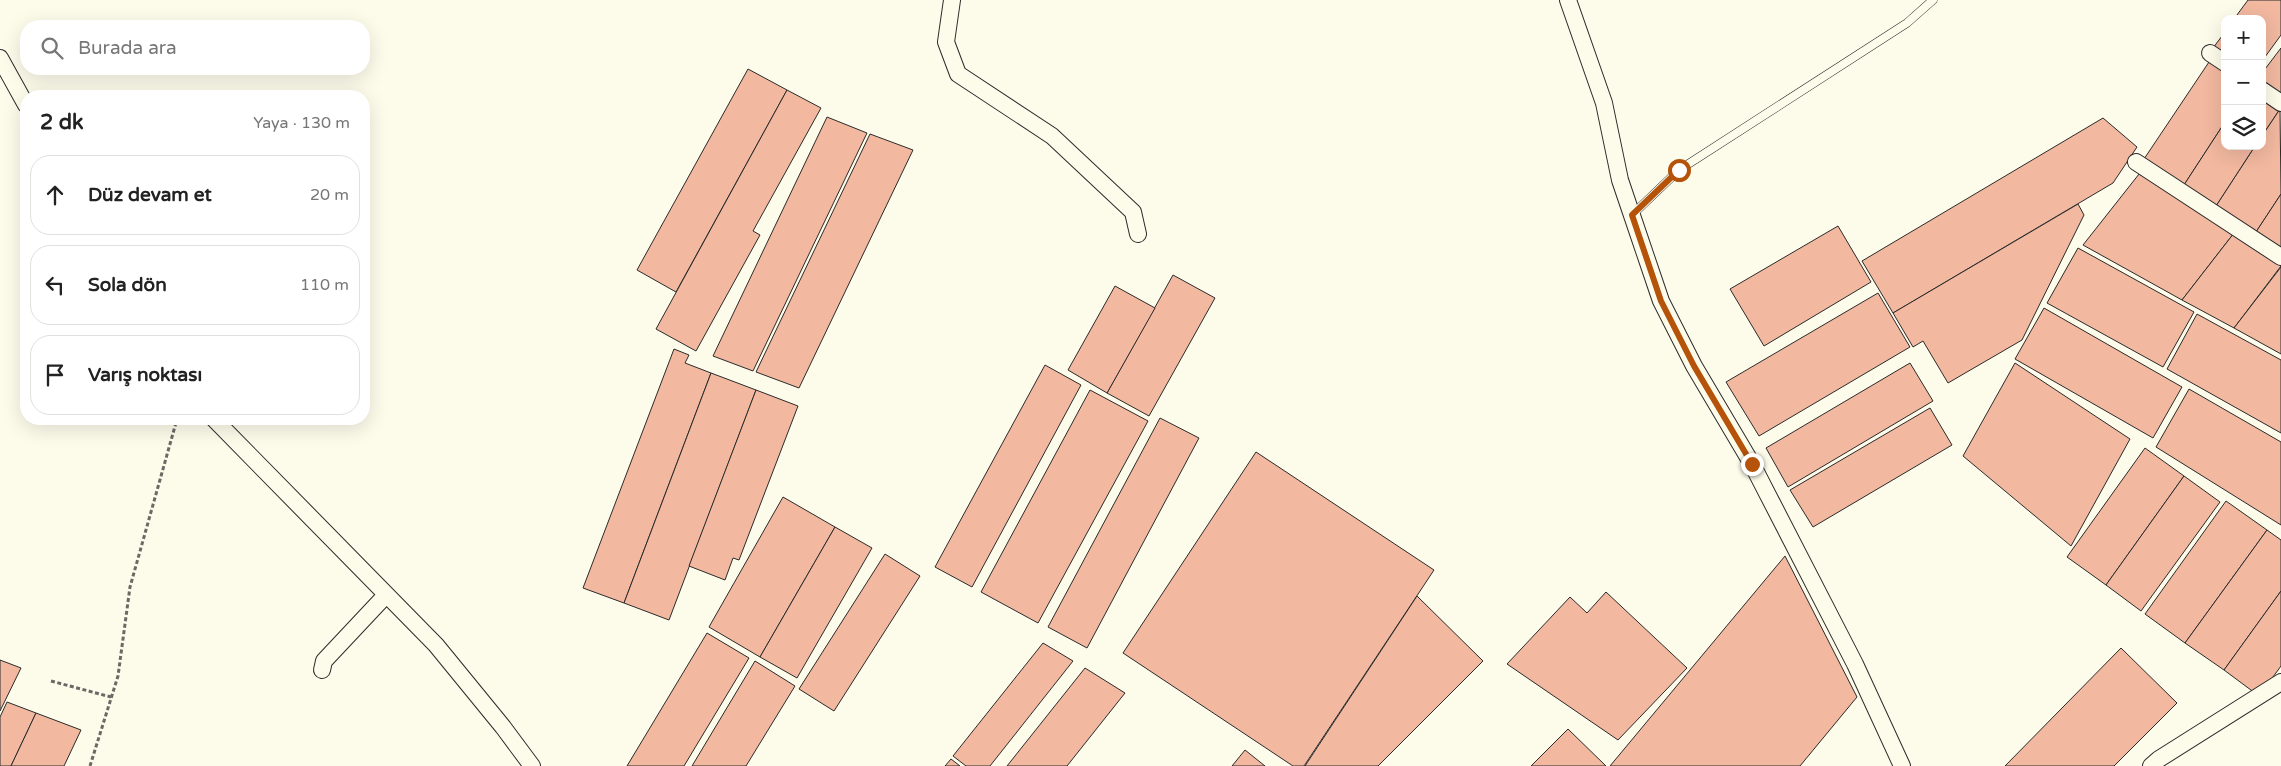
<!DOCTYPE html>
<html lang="tr">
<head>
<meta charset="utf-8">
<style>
	:root { --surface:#fff; --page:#f6f6f6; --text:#222; --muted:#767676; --line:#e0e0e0 }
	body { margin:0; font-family:"Varela Round",sans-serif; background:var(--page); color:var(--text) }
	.controls { position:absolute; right:15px; top:15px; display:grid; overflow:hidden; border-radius:10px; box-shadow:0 5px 20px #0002 }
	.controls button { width:45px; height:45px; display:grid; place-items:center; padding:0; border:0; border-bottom:1px solid var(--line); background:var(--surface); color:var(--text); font:25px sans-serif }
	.stop { position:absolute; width:15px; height:15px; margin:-11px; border:4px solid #b45309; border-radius:50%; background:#fff }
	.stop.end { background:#b45309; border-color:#fff; box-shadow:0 1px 5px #0008 }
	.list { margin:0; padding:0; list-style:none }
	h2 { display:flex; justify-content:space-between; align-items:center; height:65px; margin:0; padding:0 20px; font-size:21px }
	h2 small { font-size:16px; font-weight:400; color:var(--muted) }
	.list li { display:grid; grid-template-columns:32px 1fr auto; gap:15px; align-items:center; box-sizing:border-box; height:80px; margin:0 10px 10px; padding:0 10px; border:1px solid var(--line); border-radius:20px }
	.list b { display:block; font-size:19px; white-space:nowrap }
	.list em { font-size:16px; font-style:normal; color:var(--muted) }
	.icon { flex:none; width:28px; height:28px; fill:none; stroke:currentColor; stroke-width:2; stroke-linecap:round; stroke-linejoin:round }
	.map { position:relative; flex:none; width:2281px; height:766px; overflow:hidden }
	.search { position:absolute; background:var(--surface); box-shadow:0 5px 20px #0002; left:20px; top:20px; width:350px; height:55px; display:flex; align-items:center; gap:12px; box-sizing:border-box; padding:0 18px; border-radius:20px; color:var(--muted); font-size:19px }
	.panel { position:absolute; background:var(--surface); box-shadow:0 5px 20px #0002; left:20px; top:90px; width:350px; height:335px; border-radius:20px }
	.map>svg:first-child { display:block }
</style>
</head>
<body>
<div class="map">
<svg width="2281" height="766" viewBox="0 0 2281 766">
	<rect width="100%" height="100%" fill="#fdfbea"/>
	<g fill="#f2b8a0" stroke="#2b2b2b">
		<polygon points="2248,0 2281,0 2281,35 2262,61 2262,19 2234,19"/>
		<polygon points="2225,32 2225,56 2213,48"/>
		<polygon points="2281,48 2281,97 2262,83 2262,73"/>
		<polygon points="2209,62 2225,72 2225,122 2182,188 2142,162"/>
		<polygon points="748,69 787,90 676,292 637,270"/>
		<polygon points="787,90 821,108 753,231 760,235 696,351 656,329"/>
		<polygon points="2262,97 2280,109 2262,136"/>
		<polygon points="2280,109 2281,194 2254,235 2214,209 2255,146 2262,146 2262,136"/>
		<polygon points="827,117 867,133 753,371 713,356"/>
		<polygon points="2103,118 2137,147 2113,183 1893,313 1862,261"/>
		<polygon points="2225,122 2225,146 2255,146 2214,209 2182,188"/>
		<polygon points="870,134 913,150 799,388 756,372"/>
		<polygon points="2143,169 2234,233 2182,300 2083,245"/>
		<polygon points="2281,194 2281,253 2254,235"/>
		<polygon points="2078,204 2084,215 2022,340 1948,383 1923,341 1913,347 1893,313"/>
		<polygon points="1838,226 1871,282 1764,346 1730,289"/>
		<polygon points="2234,233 2281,266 2234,328 2182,300"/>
		<polygon points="2078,248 2194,312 2163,367 2047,303"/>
		<polygon points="2281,267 2281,354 2234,328"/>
		<polygon points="1173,275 1215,298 1149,416 1107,393"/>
		<polygon points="1115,286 1155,308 1107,393 1068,370"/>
		<polygon points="1878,293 1910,347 1759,436 1726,382"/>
		<polygon points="2044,308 2182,387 2153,438 2015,359"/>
		<polygon points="2197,314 2281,360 2281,433 2167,369"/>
		<polygon points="674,349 689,355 685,363 711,373 624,603 583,588"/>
		<polygon points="1910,363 1933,401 1788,487 1766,448"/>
		<polygon points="2015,363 2130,439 2071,546 1963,456"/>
		<polygon points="1045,365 1081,385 972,587 935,567"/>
		<polygon points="711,373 756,390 669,620 624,603"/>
		<polygon points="2189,389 2281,442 2281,525 2156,447"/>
		<polygon points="756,390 798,406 739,560 733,558 725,580 689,566"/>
		<polygon points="1090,390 1148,421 1038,623 981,592"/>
		<polygon points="1930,408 1952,445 1813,527 1790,490"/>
		<polygon points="1160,418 1199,438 1087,648 1048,627"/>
		<polygon points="2145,448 2184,476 2106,585 2067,557"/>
		<polygon points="1256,452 1434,570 1304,766 1293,766 1123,653"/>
		<polygon points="2184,476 2220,502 2141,611 2106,585"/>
		<polygon points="783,497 835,527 760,657 709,627"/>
		<polygon points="2226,501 2267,530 2185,643 2145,614"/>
		<polygon points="835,527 872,548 797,678 760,657"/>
		<polygon points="2267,530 2281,540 2281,591 2224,670 2185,643"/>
		<polygon points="885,554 920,576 834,711 799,689"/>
		<polygon points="1785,556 1857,697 1800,766 1610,766"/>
		<polygon points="2281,591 2281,666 2259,696 2224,670"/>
		<polygon points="1606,592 1687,668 1618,740 1507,664 1570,597 1587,613"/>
		<polygon points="1417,596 1483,661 1378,766 1305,766"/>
		<polygon points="707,633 749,658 684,766 627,766"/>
		<polygon points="1043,643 1073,661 990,766 966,766 953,756"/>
		<polygon points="2121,648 2177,703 2114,766 2005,766"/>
		<polygon points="0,660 21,668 0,711"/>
		<polygon points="755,661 795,686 746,766 692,766"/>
		<polygon points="1085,668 1125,693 1067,766 1007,766"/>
		<polygon points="7,702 36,713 11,766 0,766 0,717"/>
		<polygon points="36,713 81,730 64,766 11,766"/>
		<polygon points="1568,729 1606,766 1531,766"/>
		<polygon points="1245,750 1265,766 1232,766"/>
		<polygon points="951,759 960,766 945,766"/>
	</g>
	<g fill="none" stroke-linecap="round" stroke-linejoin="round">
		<defs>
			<polyline id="lane" points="1632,215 1679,170 1907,23 1933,0"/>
			<g id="street">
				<polyline points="952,0 946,42 958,74 1052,136 1133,212 1138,234"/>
				<polyline points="1568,0 1604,103 1620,180 1661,301 1694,366 1752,464 1855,664 1902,766"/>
				<polyline points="2210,53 2225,63"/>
				<polyline points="0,58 26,105"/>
				<polyline points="2262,90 2281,103"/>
				<polyline points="2136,162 2281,257"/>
				<polyline points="214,419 436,645 503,727 532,766"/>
				<polyline points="322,670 324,661 386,595"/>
				<polyline points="2151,766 2159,759 2281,682"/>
			</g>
		</defs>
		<use href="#lane" stroke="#2b2b2b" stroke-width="9"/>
		<use href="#street" stroke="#2b2b2b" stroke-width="18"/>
		<g stroke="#6a6964" stroke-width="3" stroke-dasharray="4 2.5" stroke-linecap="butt">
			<polyline points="51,681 111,697"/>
			<polyline points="90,766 118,676 130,587 177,419"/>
		</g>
		<use href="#lane" stroke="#fdfbea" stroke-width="8"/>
		<use href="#street" stroke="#fdfbea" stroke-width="16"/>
	</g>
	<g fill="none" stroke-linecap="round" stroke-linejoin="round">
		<polyline stroke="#b45309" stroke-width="6" points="1679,170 1632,215 1661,301 1694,366 1752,464"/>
	</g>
</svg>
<div class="controls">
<button>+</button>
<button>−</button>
<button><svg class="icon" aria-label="layers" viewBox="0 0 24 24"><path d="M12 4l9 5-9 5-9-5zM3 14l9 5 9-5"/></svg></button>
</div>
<div class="stop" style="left:1679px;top:170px"></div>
<div class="stop end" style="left:1752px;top:464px"></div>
<div class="search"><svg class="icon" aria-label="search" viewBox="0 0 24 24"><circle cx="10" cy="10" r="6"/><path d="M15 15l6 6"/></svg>Burada ara</div>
<section class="panel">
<h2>2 dk<small>Yaya · 130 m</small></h2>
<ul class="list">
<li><svg class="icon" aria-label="ahead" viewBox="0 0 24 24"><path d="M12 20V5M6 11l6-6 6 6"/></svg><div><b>Düz devam et</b></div><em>20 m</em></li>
<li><svg class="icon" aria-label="left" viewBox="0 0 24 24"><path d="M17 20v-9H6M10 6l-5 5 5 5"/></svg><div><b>Sola dön</b></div><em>110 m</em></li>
<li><svg class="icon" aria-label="arrive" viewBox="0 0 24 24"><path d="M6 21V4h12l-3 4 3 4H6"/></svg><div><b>Varış noktası</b></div></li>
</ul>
</section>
</div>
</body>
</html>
